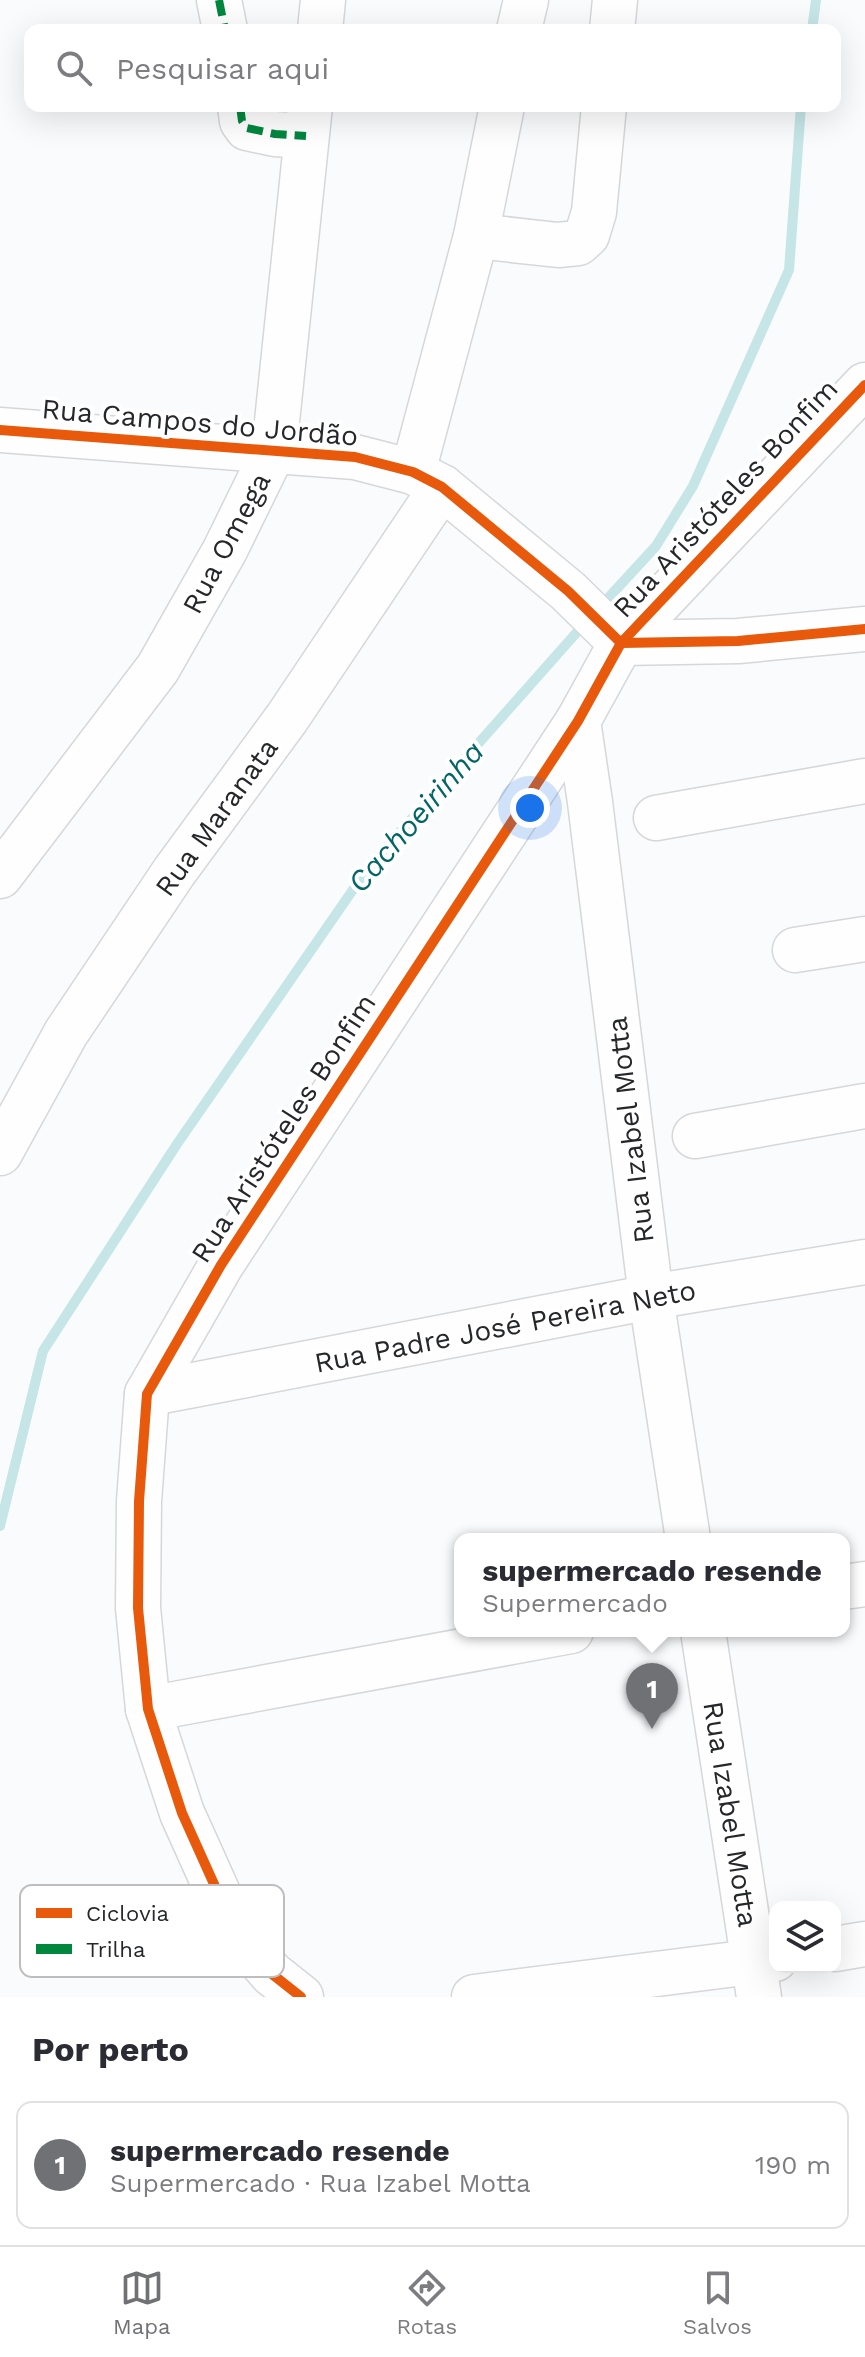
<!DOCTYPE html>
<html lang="pt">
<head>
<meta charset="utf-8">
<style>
	:root { --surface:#fff; --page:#f2f2f3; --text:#2b2b33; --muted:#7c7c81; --line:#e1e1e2; --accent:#707174 }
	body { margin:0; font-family:"Work Sans",sans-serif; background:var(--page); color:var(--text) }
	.controls { position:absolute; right:24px; bottom:24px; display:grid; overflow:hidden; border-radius:16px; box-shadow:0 8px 32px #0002 }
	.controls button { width:72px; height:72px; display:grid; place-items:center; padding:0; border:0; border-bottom:2px solid var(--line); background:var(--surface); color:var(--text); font:40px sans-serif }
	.you { position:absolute; left:530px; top:808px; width:28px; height:28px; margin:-20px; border:6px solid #fff; border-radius:50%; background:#1a73e8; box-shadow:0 0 0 12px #1a73e833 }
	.badge { display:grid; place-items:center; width:52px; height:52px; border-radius:50%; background:var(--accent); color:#fff; font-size:26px; font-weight:700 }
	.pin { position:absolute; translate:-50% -66px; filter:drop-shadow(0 2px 4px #0008) }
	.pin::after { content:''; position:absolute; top:42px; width:28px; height:24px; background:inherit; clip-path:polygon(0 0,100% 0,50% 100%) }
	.popup { position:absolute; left:454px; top:1533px; width:396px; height:104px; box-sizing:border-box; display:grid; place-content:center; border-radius:16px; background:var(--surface); filter:drop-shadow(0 2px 6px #0005); font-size:26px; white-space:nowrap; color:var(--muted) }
	.popup b { font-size:30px; color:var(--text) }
	.popup::after { content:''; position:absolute; left:50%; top:100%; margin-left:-16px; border:16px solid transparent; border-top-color:var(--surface) }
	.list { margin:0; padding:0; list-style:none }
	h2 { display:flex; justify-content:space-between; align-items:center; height:104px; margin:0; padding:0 32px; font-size:34px }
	h2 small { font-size:26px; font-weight:400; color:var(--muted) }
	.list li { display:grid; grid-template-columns:52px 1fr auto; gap:24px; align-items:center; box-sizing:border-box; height:128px; margin:0 16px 16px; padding:0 16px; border:2px solid var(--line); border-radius:16px }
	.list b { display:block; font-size:30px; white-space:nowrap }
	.list p { margin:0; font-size:26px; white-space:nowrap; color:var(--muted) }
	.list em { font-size:26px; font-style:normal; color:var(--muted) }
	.icon { flex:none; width:44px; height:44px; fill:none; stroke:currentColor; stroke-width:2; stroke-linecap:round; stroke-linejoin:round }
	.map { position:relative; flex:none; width:865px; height:1997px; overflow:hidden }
	.search { position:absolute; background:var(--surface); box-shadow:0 8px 32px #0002; left:24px; right:24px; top:24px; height:88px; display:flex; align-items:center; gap:20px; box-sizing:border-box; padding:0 28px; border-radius:16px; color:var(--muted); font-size:30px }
	.sheet { height:248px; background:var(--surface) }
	nav { display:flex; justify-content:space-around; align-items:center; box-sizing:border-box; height:112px; border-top:2px solid var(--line); background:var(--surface); font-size:22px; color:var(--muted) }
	nav a { display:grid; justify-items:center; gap:4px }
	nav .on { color:var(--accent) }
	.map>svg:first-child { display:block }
</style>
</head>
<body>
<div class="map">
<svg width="865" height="1997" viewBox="0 0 865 1997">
	<rect width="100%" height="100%" fill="#fafbfd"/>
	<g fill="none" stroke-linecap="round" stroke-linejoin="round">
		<g stroke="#c5e5e6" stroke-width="10">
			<polyline points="812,30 816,0"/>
			<polyline points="599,608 656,546 693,486 789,270 801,106"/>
			<polyline points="0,1526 43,1351 177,1144 368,868 585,623"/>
		</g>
		<defs>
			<g id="minor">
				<polyline points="219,0 225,30"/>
				<polyline points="320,30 323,0"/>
				<polyline points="519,30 526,0"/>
				<polyline points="612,30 615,0"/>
				<polyline points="240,106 242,121 247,128 275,134 306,136"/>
				<polyline points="476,236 558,245 578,243 587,235 594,212 604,106"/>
				<polyline points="0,430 355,457 413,472 442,487 568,591 621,643 738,641 865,629"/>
				<polyline points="413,472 476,236 502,106"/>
				<polyline points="578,721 590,802 651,1297 688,1539"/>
				<polyline points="656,818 865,781"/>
				<polyline points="0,876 158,668 225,550 274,450 310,106"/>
				<polyline points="795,950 865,939"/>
				<polyline points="695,1136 865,1106"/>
				<polyline points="0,1153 66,1033 174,872 287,718 442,487"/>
				<polyline points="147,1394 651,1297 865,1262"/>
				<polyline points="844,1587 865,1584"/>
				<polyline points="703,1631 759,1997"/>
				<polyline points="148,1709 571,1631"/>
				<polyline points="835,1949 865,1944"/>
				<polyline points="301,1997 272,1974 236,1933 182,1813 148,1709 138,1608 139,1501 147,1394 221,1265 578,721 621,643 865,385"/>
				<polyline points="474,1997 775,1959"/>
			</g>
		</defs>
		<use href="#minor" stroke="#d6d7d9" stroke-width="47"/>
		<use href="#minor" stroke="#fefeff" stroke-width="44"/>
		<g stroke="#00873e" stroke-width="8" stroke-dasharray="16 8" stroke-linecap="butt">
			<polyline points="219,0 225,30"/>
			<polyline points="240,106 242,121 247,128 275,134 306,136"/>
		</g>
		<defs>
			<g id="cycleway">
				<polyline points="0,430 355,457 413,472 442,487 568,591 621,643 738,641 865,629"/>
				<polyline points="301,1997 272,1974 236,1933 182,1813 148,1709 138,1608 139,1501 147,1394 221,1265 578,721 621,643 865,385"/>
			</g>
		</defs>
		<use href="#cycleway" stroke="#fff" stroke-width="15"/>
		<use href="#cycleway" stroke="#e8590c" stroke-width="10"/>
	</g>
	<g text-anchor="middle" stroke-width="8" stroke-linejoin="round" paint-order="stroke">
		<g font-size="28" fill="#25272a" stroke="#fff">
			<text transform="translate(200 422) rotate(5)" y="10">Rua Campos do Jordão</text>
			<text transform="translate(725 498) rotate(-47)" y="10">Rua Aristóteles Bonfim</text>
			<text transform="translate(226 543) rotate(-62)" y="10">Rua Omega</text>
			<text transform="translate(216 817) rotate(-54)" y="10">Rua Maranata</text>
			<text transform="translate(283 1128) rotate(-57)" y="10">Rua Aristóteles Bonfim</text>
			<text transform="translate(630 1130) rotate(-97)" y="10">Rua Izabel Motta</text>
			<text transform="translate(505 1326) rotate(-11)" y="10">Rua Padre José Pereira Neto</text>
			<text transform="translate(731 1814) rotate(81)" y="10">Rua Izabel Motta</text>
		</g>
		<g font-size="30" font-style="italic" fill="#026566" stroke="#fff">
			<text transform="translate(416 817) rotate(-49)" y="10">Cachoeirinha</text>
		</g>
	</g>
	<rect x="20" y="1885" width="264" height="92" rx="12" fill="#fff" stroke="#bebebf" stroke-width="2"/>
	<rect x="36" y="1908" width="36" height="10" fill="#e8590c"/>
	<rect x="36" y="1944" width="36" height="10" fill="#00873e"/>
	<g font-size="22" fill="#25272a">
		<text x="86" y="1921">Ciclovia</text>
		<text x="86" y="1957">Trilha</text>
	</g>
</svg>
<div class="controls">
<button><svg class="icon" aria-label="layers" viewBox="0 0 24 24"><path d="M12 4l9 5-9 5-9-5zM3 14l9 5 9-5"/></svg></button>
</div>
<div class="you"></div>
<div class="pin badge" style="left:652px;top:1729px">1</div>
<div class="popup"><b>supermercado resende</b>Supermercado</div>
<div class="search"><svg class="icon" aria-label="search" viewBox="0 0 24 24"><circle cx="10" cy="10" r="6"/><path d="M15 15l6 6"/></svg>Pesquisar aqui</div>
</div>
<section class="sheet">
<h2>Por perto<small></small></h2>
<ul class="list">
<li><span class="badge">1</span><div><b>supermercado resende</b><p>Supermercado · Rua Izabel Motta</p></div><em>190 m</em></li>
</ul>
</section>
<nav>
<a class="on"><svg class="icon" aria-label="map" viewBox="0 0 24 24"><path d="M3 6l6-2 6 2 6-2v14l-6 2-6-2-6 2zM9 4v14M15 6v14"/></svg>Mapa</a>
<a><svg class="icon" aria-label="directions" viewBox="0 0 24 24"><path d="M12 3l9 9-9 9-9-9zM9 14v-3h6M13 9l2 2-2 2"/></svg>Rotas</a>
<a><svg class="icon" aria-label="saved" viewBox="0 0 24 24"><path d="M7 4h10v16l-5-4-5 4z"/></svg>Salvos</a>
</nav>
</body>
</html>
